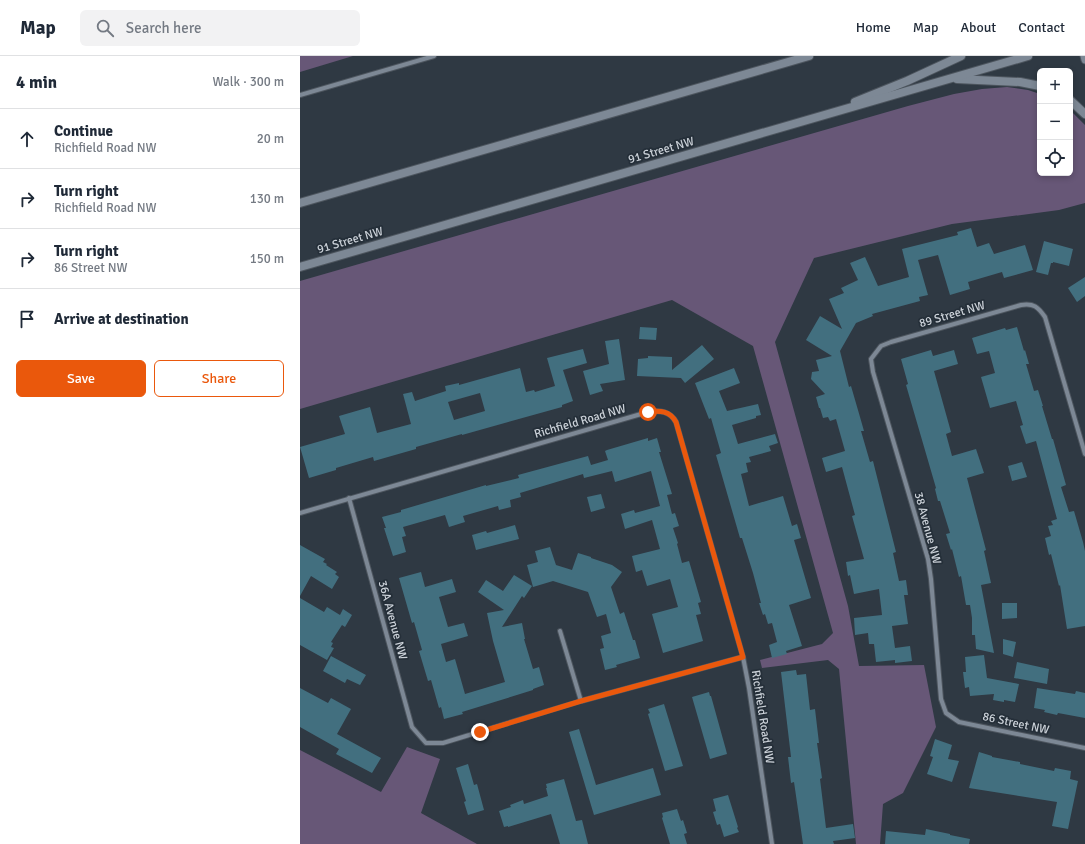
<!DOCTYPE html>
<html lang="en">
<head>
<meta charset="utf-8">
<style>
	:root { --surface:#fff; --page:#f2f2f3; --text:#1f2937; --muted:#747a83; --line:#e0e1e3; --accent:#ea580c }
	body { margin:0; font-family:Signika,sans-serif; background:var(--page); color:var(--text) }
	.controls { position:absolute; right:12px; top:12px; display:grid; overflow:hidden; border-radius:6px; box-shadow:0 2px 6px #0003 }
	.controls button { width:36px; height:36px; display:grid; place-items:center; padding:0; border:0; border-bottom:1px solid var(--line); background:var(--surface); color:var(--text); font:20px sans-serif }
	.stop { position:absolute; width:12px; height:12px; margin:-9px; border:3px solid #ea580c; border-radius:50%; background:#fff }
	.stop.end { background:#ea580c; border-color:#fff; box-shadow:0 1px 4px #0008 }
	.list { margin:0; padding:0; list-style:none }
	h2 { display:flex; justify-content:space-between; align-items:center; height:52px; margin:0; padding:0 16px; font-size:17px }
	h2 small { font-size:13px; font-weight:400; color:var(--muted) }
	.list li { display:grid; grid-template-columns:26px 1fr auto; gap:12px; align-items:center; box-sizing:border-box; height:60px; padding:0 16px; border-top:1px solid var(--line) }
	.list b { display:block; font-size:15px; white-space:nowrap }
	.list p { margin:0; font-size:13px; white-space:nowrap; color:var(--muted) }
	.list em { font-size:13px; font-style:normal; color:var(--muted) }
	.actions { display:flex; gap:8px; padding:12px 16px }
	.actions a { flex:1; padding:9px 0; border:1px solid var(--accent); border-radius:6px; text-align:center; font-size:14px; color:var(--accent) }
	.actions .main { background:var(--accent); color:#fff }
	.icon { flex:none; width:22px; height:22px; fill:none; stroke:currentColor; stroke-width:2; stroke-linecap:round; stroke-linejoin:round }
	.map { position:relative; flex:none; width:785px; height:788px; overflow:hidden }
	header { display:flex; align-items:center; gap:24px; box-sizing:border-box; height:56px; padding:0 20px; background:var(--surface); border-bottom:1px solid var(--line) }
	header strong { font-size:19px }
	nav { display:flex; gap:22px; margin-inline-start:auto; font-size:14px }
	.search { width:280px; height:36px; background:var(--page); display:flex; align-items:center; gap:10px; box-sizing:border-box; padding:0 14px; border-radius:6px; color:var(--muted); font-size:15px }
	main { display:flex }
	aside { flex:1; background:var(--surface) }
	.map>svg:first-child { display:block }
</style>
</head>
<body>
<header>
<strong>Map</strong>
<div class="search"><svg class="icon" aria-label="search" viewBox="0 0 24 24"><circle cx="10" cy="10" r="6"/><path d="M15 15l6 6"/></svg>Search here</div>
<nav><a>Home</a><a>Map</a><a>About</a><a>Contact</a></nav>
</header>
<main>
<aside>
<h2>4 min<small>Walk · 300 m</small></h2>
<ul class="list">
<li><svg class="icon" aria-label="ahead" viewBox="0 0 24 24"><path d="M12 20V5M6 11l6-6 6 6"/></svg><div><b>Continue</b><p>Richfield Road NW</p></div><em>20 m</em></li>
<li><svg class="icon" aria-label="right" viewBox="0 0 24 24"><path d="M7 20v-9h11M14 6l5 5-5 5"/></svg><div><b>Turn right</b><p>Richfield Road NW</p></div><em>130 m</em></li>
<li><svg class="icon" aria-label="right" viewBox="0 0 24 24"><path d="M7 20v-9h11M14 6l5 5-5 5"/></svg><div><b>Turn right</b><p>86 Street NW</p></div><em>150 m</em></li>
<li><svg class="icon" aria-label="arrive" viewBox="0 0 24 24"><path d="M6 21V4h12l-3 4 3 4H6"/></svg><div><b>Arrive at destination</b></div></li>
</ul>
<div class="actions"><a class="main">Save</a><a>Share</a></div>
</aside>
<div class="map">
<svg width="785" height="788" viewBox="0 0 785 788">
	<rect width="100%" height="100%" fill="#2f3943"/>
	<g fill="#675777">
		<polygon points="0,0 53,0 0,16"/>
		<polygon points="707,31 728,34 740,38 740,117 770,117 770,54 785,69 785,147 759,154 652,168 514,202 475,286 548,550 559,610 624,609 636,671 603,737 583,748 580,788 556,788 539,613 528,604 462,612 460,604 522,588 533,577 453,290 372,244 0,353 0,225 608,50 654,38 682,33"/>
		<polygon points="107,691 140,703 121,757 177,788 0,788 0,694 81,736"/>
	</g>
	<g fill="#426f7f" fill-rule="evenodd">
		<polygon points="671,172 677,191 689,187 694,198 725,189 733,214 704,222 702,216 668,226 670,233 650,239 638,199 618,204 628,239 619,241 620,245 572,258 573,260 556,267 540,295 549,331 551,330 560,361 564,375 561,375 570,406 573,405 576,417 596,496 593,497 599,525 606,524 608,539 604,539 608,568 592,570 595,592 610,590 612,605 595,607 595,604 576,606 574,588 569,588 568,577 555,579 554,562 582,559 579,533 554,538 550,519 548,520 546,506 564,503 552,460 555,459 542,411 526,416 522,402 545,395 536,363 530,365 528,361 523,362 520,352 519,352 516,341 525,338 511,323 512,316 519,315 516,304 532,300 506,284 520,260 542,273 529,243 544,237 541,232 558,224 550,207 565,201 578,230 609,221 602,193 658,179 657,176"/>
		<polygon points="744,185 773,193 769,210 753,206 753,207 751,207 748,219 736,216"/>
		<polygon points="785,221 785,240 777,246 768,232"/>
		<polygon points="340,271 357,272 356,284 339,283"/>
		<polygon points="717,271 724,295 725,294 729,308 726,308 734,335 738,334 743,350 742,350 752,383 753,383 766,429 761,431 769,456 774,455 783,486 785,495 785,570 767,573 760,529 759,530 751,498 749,499 745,482 751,480 748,470 753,469 751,465 757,463 736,385 726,388 720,370 723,369 716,345 690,352 681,321 695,317 689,295 677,298 672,282 705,272 706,274"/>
		<polygon points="319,283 325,324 300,328 303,335 290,339 283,315 309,308 305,285"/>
		<polygon points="402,289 414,303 385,327 381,322 337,320 338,303 348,302 348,300 372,301 372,314"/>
		<path d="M 283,293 L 287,307 L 263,314 L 273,345 L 262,349 L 262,351 L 162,379 L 162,378 L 116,391 L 116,393 L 74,405 L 73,401 L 36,412 L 36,414 L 9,422 L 0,391 L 45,378 L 39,360 L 70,351 L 77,377 L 111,368 L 103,338 L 112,336 L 115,345 L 146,335 L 145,330 L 159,327 L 159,329 L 220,312 L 226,336 L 234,334 L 235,336 L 255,330 L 247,302 ZM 180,337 L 185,355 L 154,364 L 148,346 Z"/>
		<polygon points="631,294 633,300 654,294 658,308 634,315 651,376 646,378 652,400 676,393 684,417 667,422 686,494 684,495 691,527 681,529 694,597 676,593 675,579 672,579 672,562 670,549 666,549 661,520 659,521 652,493 651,494 646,478 650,477 640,445 638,445 635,433 636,432 606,329 608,328 601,303"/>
		<polygon points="434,312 440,327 419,335 427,355 458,348 461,359 456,360 456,362 432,369 438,388 475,378 478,387 469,390 471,395 449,401 451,406 446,407 448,416 441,418 449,450 483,440 492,470 497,468 501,482 494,484 511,542 489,549 502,590 486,595 487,598 472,602 469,589 477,586 472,567 468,568 465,558 463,559 459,547 461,547 453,517 442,482 440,482 416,399 421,397 411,362 409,363 395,327"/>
		<polygon points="348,382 348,385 357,382 361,396 359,396 372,438 367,439 372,458 375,457 379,470 373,472 378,487 377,488 382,507 389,505 401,546 398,547 401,558 396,559 403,585 363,597 352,558 378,551 370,523 347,530 342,514 336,516 332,500 360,493 352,464 325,473 321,458 334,454 335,457 360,450 351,415 315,426 312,415 284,422 283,418 220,437 221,441 210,444 211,451 199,454 198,450 163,460 165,466 149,471 145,459 103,471 106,480 102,481 106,496 93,500 84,472 86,472 82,461 101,456 101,454 186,429 186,430 219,422 218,419 288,400 291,409 308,404 305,395 307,394"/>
		<polygon points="722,406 727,421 712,425 708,410"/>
		<polygon points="301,438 305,452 291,456 287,441"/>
		<polygon points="215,469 219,483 176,494 172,479 186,475 187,477"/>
		<polygon points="0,489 25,503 23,506 27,508 26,509 37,516 35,518 39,521 32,533 11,520 0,540"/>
		<polygon points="250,491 256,509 272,514 278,497 291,501 291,502 312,509 322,516 311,531 320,558 324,556 333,584 335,584 340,602 316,609 317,611 305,614 300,593 304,592 301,580 311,577 306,558 297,561 288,536 253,525 233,531 227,509 238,506 235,495"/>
		<polygon points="121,516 125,531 152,523 156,536 139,541 148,571 164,567 168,580 141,588 146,606 155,603 165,638 205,626 193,585 187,557 204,554 178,536 186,524 203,535 214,519 232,530 224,542 222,540 202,571 222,567 225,583 224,583 233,613 239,611 244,629 233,633 233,634 162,656 163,658 144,663 141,651 139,652 131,624 128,625 119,595 122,594 114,566 112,567 99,522"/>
		<polygon points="0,542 24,556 27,551 40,559 43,553 52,559 45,571 42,569 31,586 33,587 31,591 34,592 27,604 0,589"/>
		<polygon points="702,547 717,547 717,562 702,563"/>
		<polygon points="703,583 716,586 713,601 703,598"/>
		<polygon points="684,599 687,622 719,628 715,646 704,644 704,646 693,644 694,638 670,640 669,631 665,632 663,616 666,616 665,601"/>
		<polygon points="31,600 66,619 60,629 47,623 45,627 23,615"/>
		<polygon points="717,606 749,613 747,628 714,622"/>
		<polygon points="496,614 497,619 506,618 510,654 515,653 519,687 517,687 522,722 520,723 526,772 553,768 555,782 533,785 534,788 503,788 494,726 491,727 488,701 491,701 481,616"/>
		<polygon points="0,632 28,647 31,642 51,653 37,678 81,702 72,717 36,698 39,693 0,671"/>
		<polygon points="737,632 775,638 776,635 785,637 785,662 758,657 757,659 744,656 745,654 734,652"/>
		<polygon points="409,636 410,640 411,640 426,694 427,698 410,703 392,641"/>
		<polygon points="364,648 383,710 365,715 348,658 350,657 348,653"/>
		<polygon points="279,673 296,729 353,712 361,739 294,759 269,676"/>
		<polygon points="635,683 652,689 648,703 659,705 652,726 627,718 633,701 630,700"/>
		<polygon points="679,696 692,700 692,701 720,706 720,708 754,715 755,712 771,715 770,723 778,725 768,773 752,770 757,746 669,732"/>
		<polygon points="168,708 174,729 177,728 184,754 168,759 164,746 166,745 156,712"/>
		<polygon points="264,723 276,765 282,764 288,788 260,788 251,758 208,771 208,770 204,771 199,755 211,751 210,749 223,744 224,748 248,740 246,732 247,732 246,728"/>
		<polygon points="428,739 438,771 437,772 439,776 424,781 420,768 417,769 413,756 416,755 413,743"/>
		<polygon points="377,753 381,765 383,764 387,777 384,778 387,788 370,788 362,762 363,761 362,757"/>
		<polygon points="626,773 650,778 650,779 670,783 669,788 585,788 586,775 625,779"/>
	</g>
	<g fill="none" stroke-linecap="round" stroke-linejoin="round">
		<defs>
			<g id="minor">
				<polyline points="0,39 134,0"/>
				<path d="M 785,398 L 745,261 C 738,251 734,247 721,249 L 591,286 L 581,290 L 571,303 L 573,316 L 628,503 L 631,523 L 641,643 L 646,657 L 659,666 L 785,692"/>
				<polyline points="49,442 112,671 126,687 143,687 281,645 443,601"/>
				<path d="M 0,457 L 348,356 C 360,354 370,355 376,366 L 443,601 L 449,632 L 472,788"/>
				<polyline points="260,575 281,645"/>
			</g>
			<polyline id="tertiary" points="784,0 785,4"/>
			<g id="secondary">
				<polyline points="657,23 720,26 740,30"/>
				<polyline points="770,44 785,58"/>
				<polyline points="555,46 607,25 661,0"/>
				<polyline points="0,147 509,0"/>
				<polyline points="0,211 728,0"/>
			</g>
		</defs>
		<use href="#minor" stroke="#4d555e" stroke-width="6"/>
		<use href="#tertiary" stroke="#4d555e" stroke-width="9"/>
		<use href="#secondary" stroke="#4d555e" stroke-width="10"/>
		<use href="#minor" stroke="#7d8895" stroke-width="4"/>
		<use href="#tertiary" stroke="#7d8895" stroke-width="7"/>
		<use href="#secondary" stroke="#7d8895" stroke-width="8"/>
	</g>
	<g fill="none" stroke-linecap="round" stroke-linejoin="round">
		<path stroke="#ea580c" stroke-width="5" d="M 180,676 L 281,645 L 443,601 L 376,366 C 370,355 360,354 348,356"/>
	</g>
	<g text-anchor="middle" stroke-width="3.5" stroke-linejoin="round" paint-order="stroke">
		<g font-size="12" fill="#ccd2d9" stroke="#252f39">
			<text transform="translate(361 94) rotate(-16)" y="4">91 Street NW</text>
			<text transform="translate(50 184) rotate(-16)" y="4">91 Street NW</text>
			<text transform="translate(652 258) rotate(-16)" y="4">89 Street NW</text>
			<text transform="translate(280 365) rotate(-16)" y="4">Richfield Road NW</text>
			<text transform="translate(628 472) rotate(75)" y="4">38 Avenue NW</text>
			<text transform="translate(93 564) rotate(75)" y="4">36A Avenue NW</text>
			<text transform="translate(463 661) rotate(81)" y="4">Richfield Road NW</text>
			<text transform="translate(716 667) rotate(12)" y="4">86 Street NW</text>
		</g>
	</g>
</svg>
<div class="controls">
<button>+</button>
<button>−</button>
<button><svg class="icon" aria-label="locate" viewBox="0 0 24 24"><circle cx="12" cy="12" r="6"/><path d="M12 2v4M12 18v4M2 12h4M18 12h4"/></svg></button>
</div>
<div class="stop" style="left:348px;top:356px"></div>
<div class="stop end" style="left:180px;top:676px"></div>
</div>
</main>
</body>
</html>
